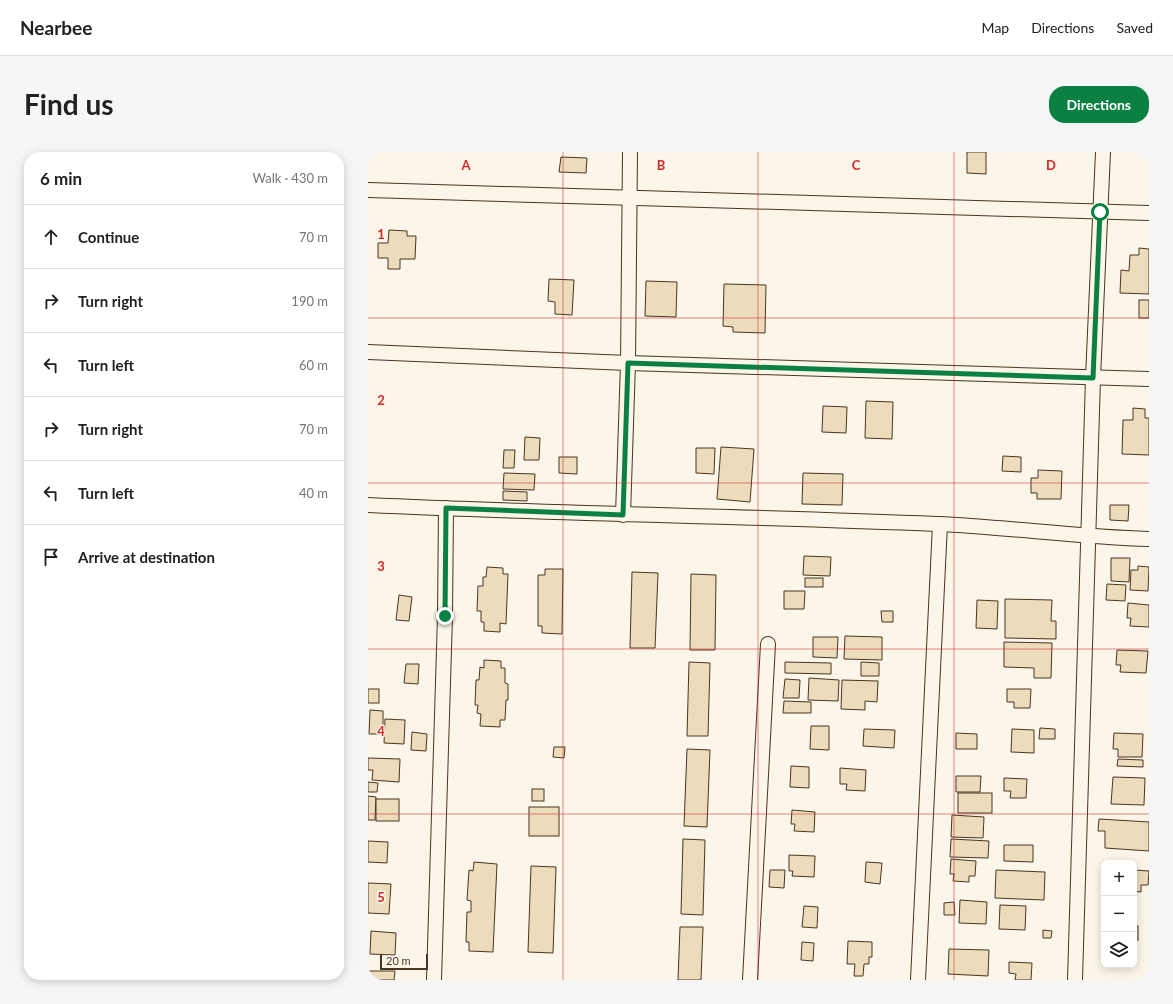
<!DOCTYPE html>
<html lang="en">
<head>
<meta charset="utf-8">
<style>
	:root { --surface:#fff; --page:#f6f6f6; --text:#202124; --muted:#757577; --line:#e0e0e0; --accent:#0b8043 }
	body { margin:0; font-family:Lato,sans-serif; background:var(--page); color:var(--text) }
	.controls { position:absolute; right:12px; bottom:12px; display:grid; overflow:hidden; border-radius:8px; box-shadow:0 2px 10px #0003 }
	.controls button { width:36px; height:36px; display:grid; place-items:center; padding:0; border:0; border-bottom:1px solid var(--line); background:var(--surface); color:var(--text); font:20px sans-serif }
	.scale { position:absolute; left:12px; bottom:10px; width:48px; box-sizing:border-box; padding-left:4px; border:2px solid #4a3520; border-top:0; font-size:11px; line-height:14px; white-space:nowrap; color:#4a3520; -webkit-text-stroke:3px #fbf6e9; paint-order:stroke }
	.stop { position:absolute; width:12px; height:12px; margin:-9px; border:3px solid #0b8043; border-radius:50%; background:#fff }
	.stop.end { background:#0b8043; border-color:#fff; box-shadow:0 1px 4px #0008 }
	.list { margin:0; padding:0; list-style:none }
	h2 { display:flex; justify-content:space-between; align-items:center; height:52px; margin:0; padding:0 16px; font-size:17px }
	h2 small { font-size:13px; font-weight:400; color:var(--muted) }
	.list li { display:grid; grid-template-columns:26px 1fr auto; gap:12px; align-items:center; box-sizing:border-box; height:64px; padding:0 16px; border-top:1px solid var(--line) }
	.list b { display:block; font-size:15px; white-space:nowrap }
	.list em { font-size:13px; font-style:normal; color:var(--muted) }
	.icon { flex:none; width:22px; height:22px; fill:none; stroke:currentColor; stroke-width:2; stroke-linecap:round; stroke-linejoin:round }
	.map { position:relative; flex:none; width:781px; height:828px; overflow:hidden; border-radius:16px }
	header { display:flex; align-items:center; gap:24px; box-sizing:border-box; height:56px; padding:0 20px; background:var(--surface); border-bottom:1px solid var(--line) }
	header strong { font-size:19px }
	nav { display:flex; gap:22px; margin-inline-start:auto; font-size:14px }
	.intro { display:flex; align-items:center; justify-content:space-between; box-sizing:border-box; height:96px; padding:0 24px }
	h1 { margin:0; font-size:28px }
	.button { padding:10px 18px; border-radius:16px; background:var(--accent); color:#fff; font-size:14px; font-weight:700 }
	main { display:flex; gap:24px; padding:0 24px }
	aside { flex:1; background:var(--surface); border-radius:16px; box-shadow:0 2px 10px #0003 }
	.map>svg:first-child { display:block }
</style>
</head>
<body>
<header>
<strong>Nearbee</strong>
<nav><a>Map</a><a>Directions</a><a>Saved</a></nav>
</header>
<div class="intro"><h1>Find us</h1><a class="button">Directions</a></div>
<main>
<aside>
<h2>6 min<small>Walk · 430 m</small></h2>
<ul class="list">
<li><svg class="icon" aria-label="ahead" viewBox="0 0 24 24"><path d="M12 20V5M6 11l6-6 6 6"/></svg><div><b>Continue</b></div><em>70 m</em></li>
<li><svg class="icon" aria-label="right" viewBox="0 0 24 24"><path d="M7 20v-9h11M14 6l5 5-5 5"/></svg><div><b>Turn right</b></div><em>190 m</em></li>
<li><svg class="icon" aria-label="left" viewBox="0 0 24 24"><path d="M17 20v-9H6M10 6l-5 5 5 5"/></svg><div><b>Turn left</b></div><em>60 m</em></li>
<li><svg class="icon" aria-label="right" viewBox="0 0 24 24"><path d="M7 20v-9h11M14 6l5 5-5 5"/></svg><div><b>Turn right</b></div><em>70 m</em></li>
<li><svg class="icon" aria-label="left" viewBox="0 0 24 24"><path d="M17 20v-9H6M10 6l-5 5 5 5"/></svg><div><b>Turn left</b></div><em>40 m</em></li>
<li><svg class="icon" aria-label="arrive" viewBox="0 0 24 24"><path d="M6 21V4h12l-3 4 3 4H6"/></svg><div><b>Arrive at destination</b></div></li>
</ul>
</aside>
<div class="map">
<svg width="781" height="828" viewBox="0 0 781 828">
	<rect width="100%" height="100%" fill="#fbf6e9"/>
	<g fill="#ecdcbc" stroke="#4a3520">
		<polygon points="599,0 618,0 618,22 599,21"/>
		<polygon points="193,5 219,6 218,21 191,20"/>
		<polygon points="21,78 39,79 39,84 48,84 47,107 32,107 32,117 20,117 20,106 10,106 10,91 20,91"/>
		<polygon points="771,96 781,97 781,142 752,141 753,118 761,119 762,103 771,103"/>
		<polygon points="181,127 206,128 204,163 187,162 187,150 180,149"/>
		<polygon points="278,129 309,130 308,165 277,164"/>
		<polygon points="356,132 398,133 397,181 365,180 365,175 355,174"/>
		<rect x="771" y="148" width="10" height="18"/>
		<polygon points="498,249 525,250 524,287 497,286"/>
		<polygon points="455,254 479,255 478,281 454,280"/>
		<polygon points="765,256 777,257 777,266 781,266 781,303 754,302 755,268 765,268"/>
		<polygon points="157,285 172,286 171,308 156,308"/>
		<polygon points="353,295 386,297 382,350 349,347"/>
		<polygon points="328,296 347,296 346,322 328,321"/>
		<polygon points="136,298 147,298 146,316 135,316"/>
		<polygon points="635,304 653,305 653,320 634,319"/>
		<polygon points="191,305 209,305 209,322 191,321"/>
		<polygon points="670,318 694,319 693,347 669,347 669,341 663,341 663,326 670,326"/>
		<polygon points="136,321 167,322 166,338 135,337"/>
		<polygon points="435,321 475,322 474,353 434,352"/>
		<polygon points="135,339 159,340 159,349 135,348"/>
		<polygon points="742,353 761,353 760,369 742,368"/>
		<polygon points="436,404 463,405 462,424 435,423"/>
		<polygon points="743,406 762,406 761,430 743,429"/>
		<polygon points="770,414 781,415 780,439 762,438 763,418 770,418"/>
		<polygon points="119,415 135,416 135,422 140,422 138,472 132,471 132,480 116,479 116,470 113,470 113,459 109,459 110,434 115,434 115,425 118,425"/>
		<polygon points="177,417 195,417 194,482 174,481 174,474 170,474 170,423 177,423"/>
		<polygon points="264,420 290,421 287,496 262,496"/>
		<polygon points="323,422 348,423 347,498 322,498"/>
		<rect x="437" y="426" width="18" height="9"/>
		<polygon points="739,432 758,433 757,449 738,448"/>
		<polygon points="416,439 437,439 436,457 416,457"/>
		<polygon points="31,443 44,445 41,469 28,468"/>
		<polygon points="637,447 684,448 683,469 688,469 688,487 637,486"/>
		<polygon points="609,448 630,449 629,477 608,476"/>
		<polygon points="760,451 781,453 781,475 762,474 763,466 759,466"/>
		<polygon points="513,459 525,459 525,470 514,470"/>
		<polygon points="477,484 514,485 514,508 476,507"/>
		<polygon points="445,485 470,485 469,506 445,505"/>
		<polygon points="636,490 684,491 683,526 666,526 666,516 636,515"/>
		<polygon points="749,498 780,499 778,521 752,520 753,513 748,513"/>
		<polygon points="116,508 133,509 133,516 137,516 137,531 140,532 140,548 138,548 137,568 132,568 132,575 112,574 113,562 109,561 110,553 107,553 108,528 111,528 112,515 116,516"/>
		<polygon points="321,510 342,511 340,584 319,584"/>
		<polygon points="417,510 463,511 463,522 417,521"/>
		<polygon points="493,510 511,511 511,524 493,524"/>
		<polygon points="38,512 51,512 50,532 36,531"/>
		<polygon points="441,526 471,528 470,549 440,548"/>
		<polygon points="417,527 432,528 431,546 415,546"/>
		<polygon points="474,528 510,529 509,550 497,549 497,558 473,557"/>
		<rect x="0" y="537" width="11" height="14"/>
		<polygon points="639,537 663,537 662,556 646,556 646,550 639,550"/>
		<polygon points="416,549 443,550 443,561 415,561"/>
		<polygon points="2,558 15,559 15,582 1,582"/>
		<polygon points="17,567 37,568 36,592 16,591"/>
		<polygon points="443,574 461,574 461,598 442,597"/>
		<polygon points="672,576 687,577 687,587 671,587"/>
		<polygon points="496,577 527,578 526,596 495,594"/>
		<polygon points="644,577 666,578 666,601 643,600"/>
		<polygon points="44,580 59,582 58,599 43,598"/>
		<polygon points="588,581 609,582 609,597 588,597"/>
		<polygon points="746,581 775,582 774,605 750,605 750,597 745,597"/>
		<polygon points="186,595 197,595 196,606 185,605"/>
		<polygon points="319,597 342,598 339,675 316,674"/>
		<polygon points="0,606 32,607 31,630 4,628 5,618 0,618"/>
		<polygon points="750,607 775,608 775,615 749,614"/>
		<polygon points="423,614 441,615 441,636 422,635"/>
		<polygon points="472,616 498,618 497,639 478,638 479,632 472,632"/>
		<polygon points="588,624 613,624 612,640 588,640"/>
		<polygon points="745,625 777,626 776,653 743,652"/>
		<polygon points="636,626 659,627 658,646 642,646 643,639 636,639"/>
		<polygon points="0,630 10,631 9,640 0,640"/>
		<rect x="164" y="637" width="12" height="12"/>
		<rect x="590" y="641" width="34" height="20"/>
		<polygon points="0,644 8,645 7,668 0,668"/>
		<rect x="8" y="647" width="23" height="22"/>
		<rect x="161" y="655" width="30" height="29"/>
		<polygon points="424,658 447,660 446,680 426,679 427,672 423,672"/>
		<polygon points="584,663 616,665 615,686 583,685"/>
		<polygon points="731,667 781,670 781,699 737,696 737,679 730,679"/>
		<polygon points="315,687 337,688 335,763 313,762"/>
		<polygon points="583,687 621,689 620,706 582,705"/>
		<polygon points="0,689 20,690 19,711 0,710"/>
		<polygon points="636,693 665,693 665,710 636,709"/>
		<polygon points="421,703 447,704 446,725 424,724 425,719 421,719"/>
		<polygon points="583,707 608,709 607,724 601,724 601,730 585,729 586,722 582,722"/>
		<polygon points="106,710 129,712 125,800 101,799 101,790 98,790 99,760 103,760 103,749 99,748 101,718 105,719"/>
		<polygon points="498,710 514,711 512,732 497,730"/>
		<polygon points="163,714 188,715 185,801 160,800"/>
		<polygon points="402,718 417,718 416,736 401,735"/>
		<polygon points="628,718 677,720 676,748 627,746"/>
		<polygon points="766,718 781,719 780,733 773,733 773,740 766,739"/>
		<polygon points="0,731 23,732 21,762 0,761"/>
		<polygon points="592,748 619,750 618,772 591,771"/>
		<polygon points="586,750 587,763 576,763 576,751"/>
		<polygon points="632,753 658,754 657,778 631,777"/>
		<polygon points="436,754 450,755 449,776 434,775"/>
		<rect x="766" y="774" width="4" height="14"/>
		<polygon points="312,775 335,775 333,828 310,828"/>
		<polygon points="675,778 684,779 683,786 675,786"/>
		<polygon points="3,779 28,781 27,803 2,802"/>
		<polygon points="480,789 504,790 504,805 501,805 501,812 496,812 495,824 486,824 487,812 479,812"/>
		<polygon points="434,790 446,791 445,809 433,808"/>
		<polygon points="581,797 621,798 620,824 580,822"/>
		<polygon points="641,810 664,811 663,828 647,828 648,822 641,821"/>
		<polygon points="0,819 27,819 26,828 0,828"/>
	</g>
	<g fill="none" stroke-linecap="round" stroke-linejoin="round">
		<defs>
			<g id="street">
				<polyline points="0,38 781,61"/>
				<polyline points="0,200 260,211 781,227"/>
				<path d="M 0,353 C 190,362 380,364 569,372 C 640,375 710,385 781,387"/>
				<polyline points="255,363 260,211 262,0"/>
				<polyline points="66,828 77,464 78,356"/>
				<polyline points="382,828 400,492"/>
				<polyline points="550,828 572,372"/>
				<polyline points="707,828 725,226 735,0"/>
			</g>
		</defs>
		<use href="#street" stroke="#4a3520" stroke-width="16"/>
		<use href="#street" stroke="#fbf6e9" stroke-width="14"/>
	</g>
	<g fill="none" stroke-linecap="round" stroke-linejoin="round">
		<polyline stroke="#0b8043" stroke-width="5" points="77,464 78,356 255,363 260,211 725,226 732,60"/>
	</g>
	<path fill="none" stroke="#d62828" stroke-width="1" stroke-opacity="0.55" d="M 195,0 L 195,828M 390,0 L 390,828M 586,0 L 586,828M 0,166 L 781,166M 0,331 L 781,331M 0,497 L 781,497M 0,662 L 781,662"/>
	<g font-size="13" text-anchor="middle" font-weight="bold" fill="#d62828" stroke="#fbf6e9" stroke-width="3" stroke-linejoin="round" paint-order="stroke">
		<text x="98" y="18">A</text>
		<text x="293" y="18">B</text>
		<text x="488" y="18">C</text>
		<text x="683" y="18">D</text>
		<text x="13" y="87">1</text>
		<text x="13" y="253">2</text>
		<text x="13" y="419">3</text>
		<text x="13" y="584">4</text>
		<text x="13" y="750">5</text>
	</g>
</svg>
<div class="controls">
<button>+</button>
<button>−</button>
<button><svg class="icon" aria-label="layers" viewBox="0 0 24 24"><path d="M12 4l9 5-9 5-9-5zM3 14l9 5 9-5"/></svg></button>
</div>
<div class="scale">20 m</div>
<div class="stop" style="left:732px;top:60px"></div>
<div class="stop end" style="left:77px;top:464px"></div>
</div>
</main>
</body>
</html>
